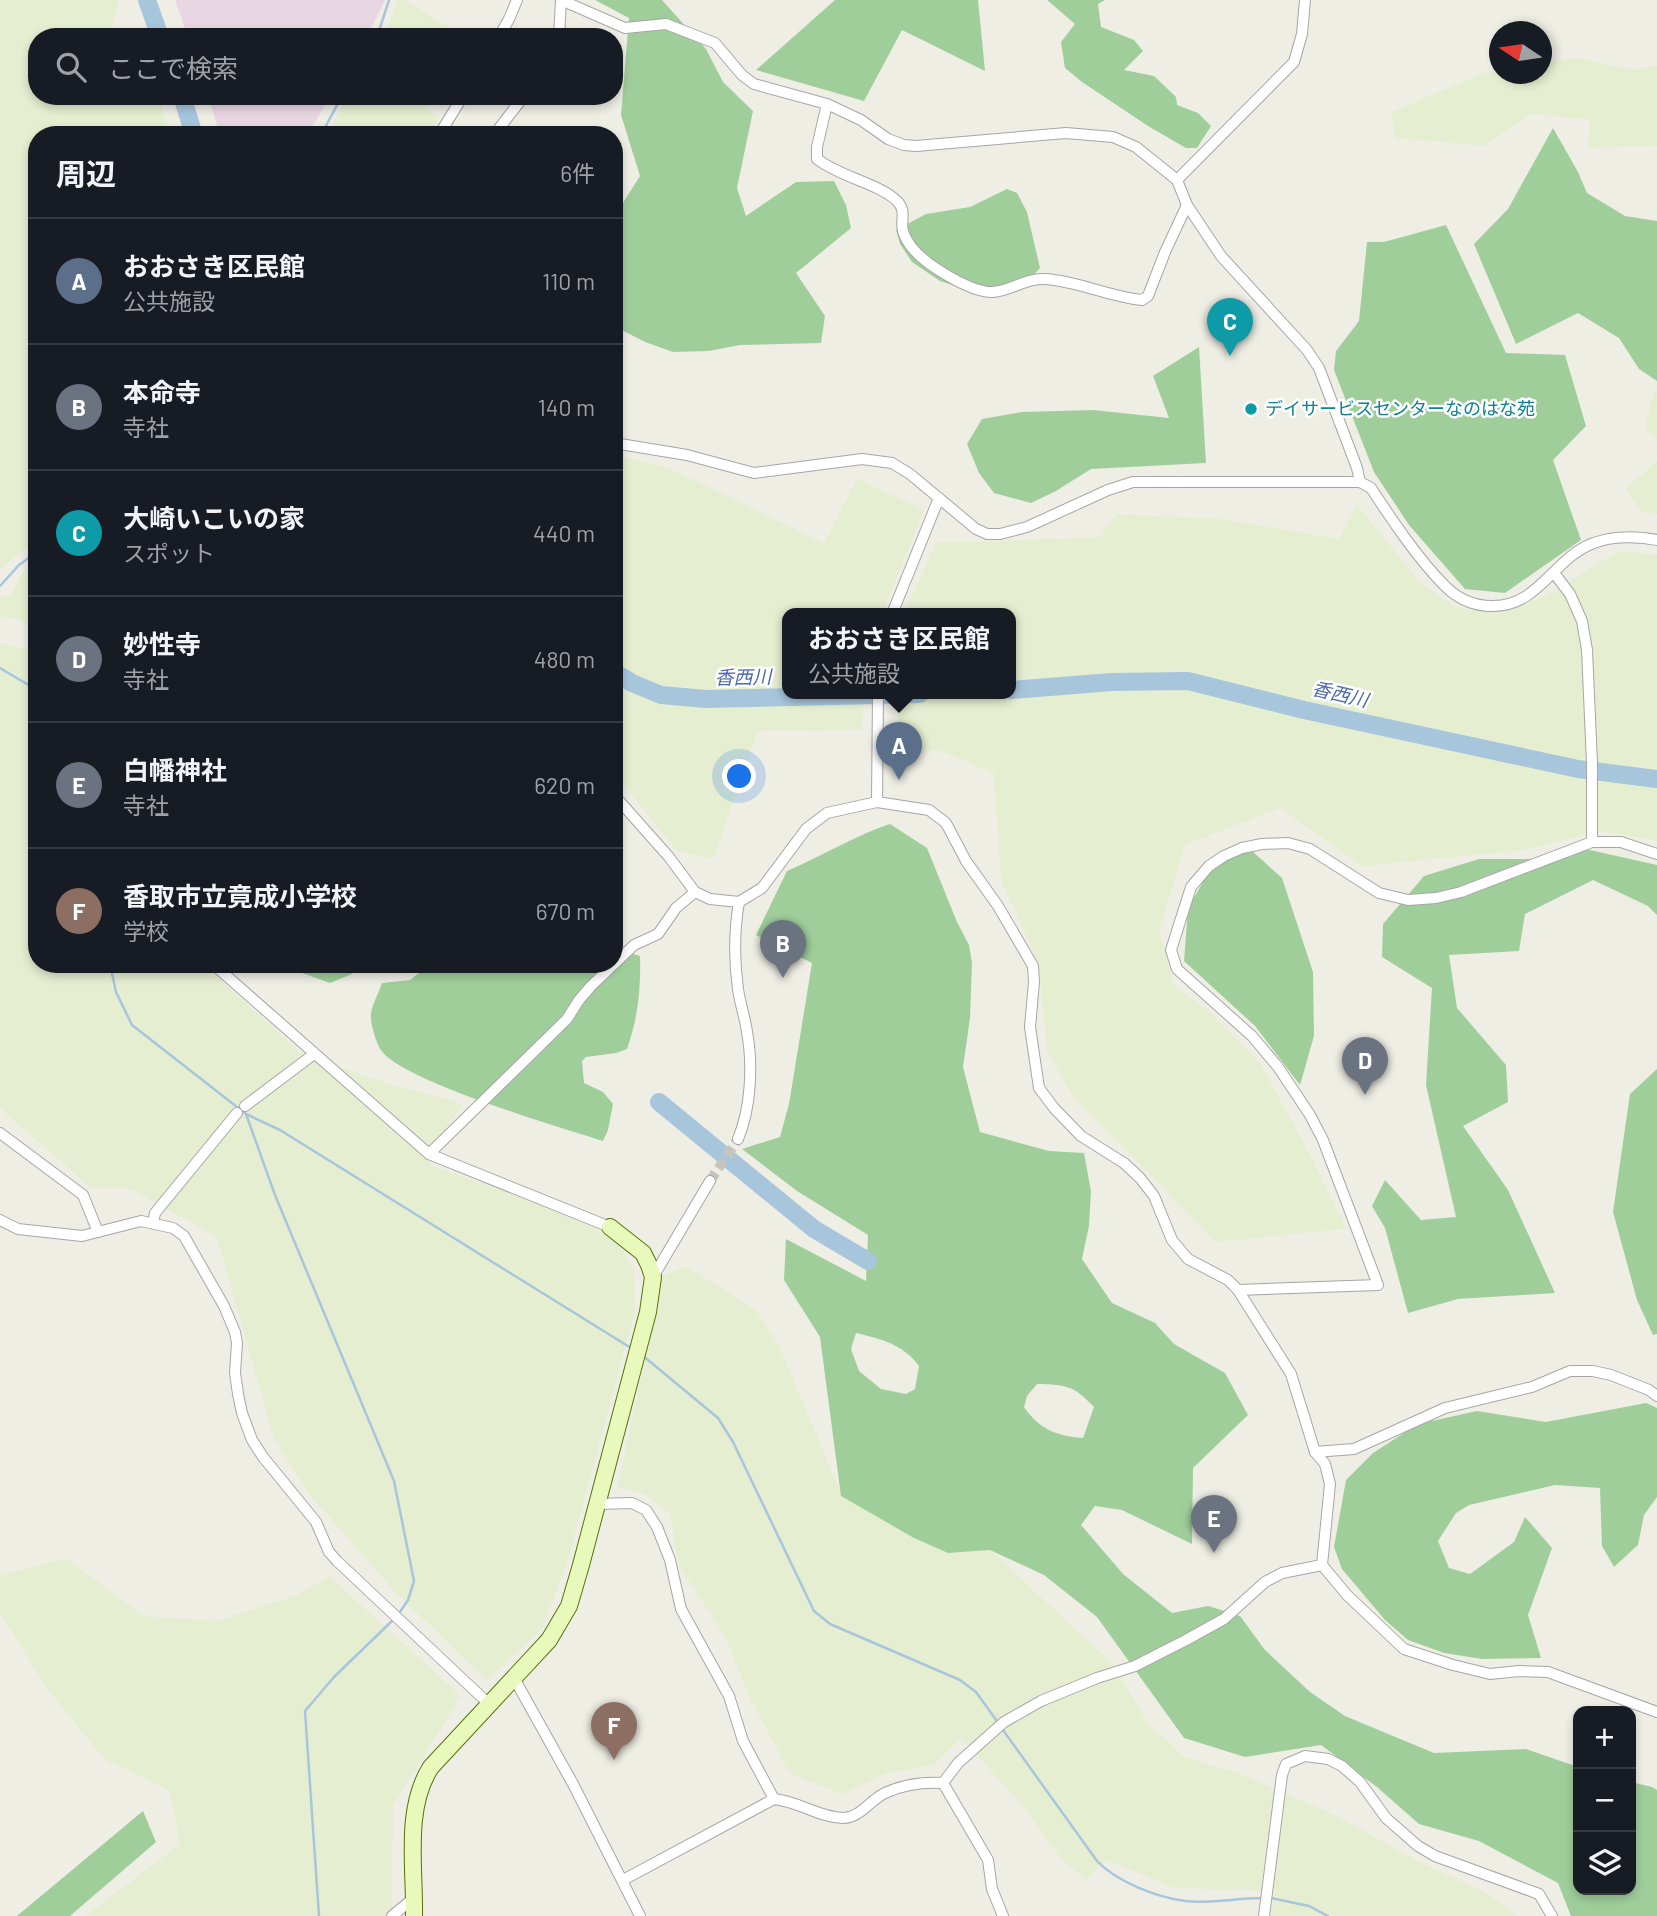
<!DOCTYPE html>
<html lang="ja">
<head>
<meta charset="utf-8">
<style>
	:root { --surface:#171b24; --page:#242831; --text:#f1f3f6; --muted:#9ea1a6; --line:#363941; --accent:#c92905 }
	body { margin:0; font-family:Barlow,"Noto Sans JP",sans-serif; background:var(--page); color:var(--text) }
	.controls { position:absolute; right:21px; bottom:21px; display:grid; overflow:hidden; border-radius:14px; box-shadow:0 4px 10px #0003 }
	.controls button { width:63px; height:63px; display:grid; place-items:center; padding:0; border:0; border-bottom:2px solid var(--line); background:var(--surface); color:var(--text); font:35px sans-serif }
	.compass { position:absolute; left:1489px; top:21px; width:63px; height:63px; border-radius:50%; background:var(--surface); box-shadow:0 4px 10px #0003; rotate:283deg }
	.you { position:absolute; left:740px; top:777px; width:24px; height:24px; margin:-18px; border:5px solid #fff; border-radius:50%; background:#1a73e8; box-shadow:0 0 0 10px #1a73e833 }
	.badge { display:grid; place-items:center; width:46px; height:46px; border-radius:50%; background:var(--accent); color:#fff; font-size:23px; font-weight:700 }
	.pin { position:absolute; translate:-50% -58px; filter:drop-shadow(0 2px 4px #0008) }
	.pin::after { content:''; position:absolute; top:37px; width:24px; height:21px; background:inherit; clip-path:polygon(0 0,100% 0,50% 100%) }
	.popup { position:absolute; left:782px; top:608px; width:234px; height:91px; box-sizing:border-box; display:grid; place-content:center; border-radius:14px; background:var(--surface); filter:drop-shadow(0 2px 5px #0005); font-size:23px; white-space:nowrap; color:var(--muted) }
	.popup b { font-size:26px; color:var(--text) }
	.popup::after { content:''; position:absolute; left:50%; top:100%; margin-left:-14px; border:14px solid transparent; border-top-color:var(--surface) }
	.list { margin:0; padding:0; list-style:none }
	h2 { display:flex; justify-content:space-between; align-items:center; height:91px; margin:0; padding:0 28px; font-size:30px }
	h2 small { font-size:23px; font-weight:400; color:var(--muted) }
	.list li { display:grid; grid-template-columns:46px 1fr auto; gap:21px; align-items:center; box-sizing:border-box; height:126px; padding:0 28px; border-top:2px solid var(--line) }
	.list b { display:block; font-size:26px; white-space:nowrap }
	.list p { margin:0; font-size:23px; white-space:nowrap; color:var(--muted) }
	.list em { font-size:23px; font-style:normal; color:var(--muted) }
	.icon { flex:none; width:38px; height:38px; fill:none; stroke:currentColor; stroke-width:2; stroke-linecap:round; stroke-linejoin:round }
	.map { position:relative; flex:none; width:1657px; height:1916px; overflow:hidden }
	.search { position:absolute; background:var(--surface); box-shadow:0 4px 10px #0003; left:28px; top:28px; width:595px; height:77px; display:flex; align-items:center; gap:18px; box-sizing:border-box; padding:0 24px; border-radius:28px; color:var(--muted); font-size:26px }
	.panel { position:absolute; background:var(--surface); box-shadow:0 4px 10px #0003; left:28px; top:126px; width:595px; height:847px; border-radius:28px }
	.map>svg:first-child { display:block }
</style>
</head>
<body>
<div class="map">
<svg width="1657" height="1916" viewBox="0 0 1657 1916">
	<rect width="100%" height="100%" fill="#efeee5"/>
	<g fill="#e8d7e2">
		<polygon points="175,0 385,0 367,37 188,37"/>
		<polygon points="208,96 331,96 307,135 220,135"/>
	</g>
	<g fill="#e6eed1">
		<polygon points="0,0 118,0 110,37 37,37 37,96 158,96 171,135 37,135 37,539 0,569"/>
		<polygon points="397,0 404,0 465,37 384,37"/>
		<polygon points="1576,58 1635,70 1657,65 1657,146 1588,148 1590,120 1531,114 1484,146 1395,138 1392,112 1486,72 1499,70 1500,74 1542,74 1542,63"/>
		<polygon points="348,96 433,96 426,108 438,118 427,135 326,135"/>
		<polygon points="1654,391 1657,392 1657,440 1645,427"/>
		<polygon points="614,454 671,469 824,543 857,479 924,510 882,614 787,614 787,694 865,694 861,730 758,731 713,859 677,851 614,773"/>
		<polygon points="1657,461 1657,514 1641,511 1625,489"/>
		<polygon points="1357,505 1420,582 1456,608 1503,613 1547,595 1619,551 1657,555 1657,841 1598,831 1527,850 1362,866 1280,808 1185,845 1159,930 1174,985 1210,1012 1260,1063 1311,1156 1346,1229 1216,1242 1071,1094 1047,1050 1039,964 1001,880 994,773 938,750 898,755 897,694 1011,694 1011,614 904,614 936,543 1100,537 1116,514 1221,519 1339,539"/>
		<polygon points="37,562 37,625 0,616 0,598 11,594 22,573"/>
		<polygon points="0,643 37,652 37,964 206,964 218,978 303,1055 390,1084 463,1104 447,1127 430,1145 431,1166 510,1193 589,1226 619,1243 634,1269 635,1311 567,1563 542,1629 487,1680 395,1592 310,1495 274,1439 217,1237 131,1189 91,1188 3,1111 0,1106"/>
		<polygon points="686,1266 756,1310 779,1345 842,1496 948,1553 990,1550 1113,1664 1149,1725 1185,1757 1243,1775 1333,1814 1418,1861 1484,1892 1518,1916 1270,1916 1275,1891 1174,1888 1107,1860 1086,1880 1062,1860 1022,1805 961,1738 934,1765 887,1773 842,1794 790,1774 749,1696 725,1636 679,1566 670,1515 645,1494 618,1487 662,1276"/>
		<polygon points="66,1558 144,1616 216,1621 298,1595 329,1576 461,1696 393,1806 392,1916 85,1916 180,1844 170,1791 104,1759 46,1687 0,1613 0,1576"/>
	</g>
	<g fill="#a0ce9b" fill-rule="evenodd">
		<polygon points="595,0 662,0 706,49 723,82 753,111 737,188 746,216 796,182 834,181 846,205 851,228 796,273 825,316 821,343 740,345 709,351 673,352 645,342 614,326 614,217 640,176 621,115 629,18"/>
		<polygon points="835,0 978,0 985,71 902,30 864,101 756,70"/>
		<polygon points="1047,0 1105,0 1098,4 1101,27 1134,40 1143,51 1124,70 1154,76 1176,97 1177,105 1198,113 1211,126 1197,148 1186,148 1148,126 1082,82 1065,68 1061,42 1075,24"/>
		<polygon points="1553,128 1578,172 1587,193 1625,216 1657,221 1657,381 1639,369 1619,338 1578,313 1516,344 1474,244 1508,209"/>
		<polygon points="1007,189 1017,193 1027,212 1040,268 1025,285 980,294 940,281 912,262 900,244 896,230 926,214 970,207"/>
		<polygon points="1446,225 1506,353 1565,355 1586,426 1553,460 1581,540 1505,593 1465,589 1409,525 1374,472 1334,370 1336,351 1359,321 1367,242 1384,242"/>
		<polygon points="1199,347 1206,463 1091,469 1056,491 1031,503 994,493 979,473 967,444 982,419 1022,412 1093,410 1169,418 1153,376"/>
		<path d="M 890,824 L 927,848 L 957,922 L 969,945 L 972,963 L 970,1018 L 963,1067 L 980,1132 L 1049,1151 L 1084,1153 L 1091,1191 L 1089,1226 L 1082,1259 L 1112,1303 L 1155,1323 L 1174,1344 L 1225,1373 L 1248,1415 L 1193,1468 L 1192,1544 L 1122,1510 L 1095,1506 L 1081,1525 L 1123,1574 L 1172,1613 L 1208,1606 L 1240,1616 L 1265,1650 L 1310,1692 L 1345,1716 L 1434,1753 L 1526,1749 L 1578,1767 L 1578,1890 L 1631,1890 L 1631,1782 L 1652,1787 L 1657,1790 L 1657,1916 L 1571,1916 L 1558,1883 L 1479,1841 L 1419,1824 L 1377,1787 L 1321,1745 L 1245,1757 L 1184,1738 L 1097,1617 L 1044,1575 L 990,1550 L 948,1553 L 914,1538 L 841,1496 L 820,1337 L 784,1280 L 786,1239 L 866,1281 L 868,1235 L 797,1191 L 742,1149 L 780,1137 L 789,1104 L 812,963 L 756,935 L 787,871 C 822,856 854,836 890,824 ZM 856,1333 C 881,1339 903,1344 919,1366 L 915,1389 L 906,1394 L 881,1389 L 859,1371 L 851,1349 ZM 1037,1384 C 1067,1385 1073,1385 1094,1407 L 1083,1438 C 1056,1436 1039,1429 1024,1407 L 1027,1396 Z"/>
		<polygon points="1581,848 1657,865 1657,915 1648,906 1593,880 1525,914 1519,951 1449,955 1457,1008 1506,1065 1508,1102 1463,1126 1508,1190 1555,1293 1458,1299 1408,1313 1385,1228 1372,1206 1385,1180 1421,1220 1456,1217 1426,1085 1432,988 1382,957 1383,924 1424,876 1479,859 1540,859"/>
		<polygon points="1251,850 1282,878 1313,972 1314,1036 1300,1085 1255,1026 1184,961 1188,908 1214,863"/>
		<path d="M 614,948 L 640,956 C 641,988 638,1018 627,1049 L 616,1053 L 586,1057 L 582,1061 L 584,1083 L 603,1092 L 613,1104 L 608,1130 L 603,1141 C 562,1128 399,1080 381,1050 C 376,1043 370,1022 371,1014 C 372,1004 379,993 382,983 L 410,980 L 431,964 L 614,964 Z"/>
		<polygon points="277,964 353,964 352,974 330,983"/>
		<polygon points="1657,1069 1657,1334 1653,1335 1637,1300 1613,1212 1630,1094"/>
		<polygon points="1646,1403 1657,1408 1657,1497 1644,1515 1638,1545 1614,1567 1602,1546 1600,1488 1555,1485 1469,1505 1456,1513 1438,1541 1449,1568 1470,1574 1514,1542 1525,1517 1552,1548 1528,1615 1541,1658 1482,1659 1444,1653 1408,1640 1385,1620 1342,1569 1334,1547 1346,1480 1373,1453 1418,1424 1477,1411 1546,1422"/>
		<polygon points="143,1811 156,1842 70,1916 17,1916"/>
	</g>
	<g fill="none" stroke-linecap="round" stroke-linejoin="round">
		<g stroke="#a7c6dc" stroke-width="2.5">
			<polyline points="377,37 389,0"/>
			<polyline points="321,135 342,96"/>
			<polyline points="0,586 19,565 37,552"/>
			<polyline points="0,668 37,690"/>
			<polyline points="110,964 116,992 132,1025 246,1114 280,1130 631,1348"/>
			<polyline points="246,1114 275,1195 394,1481 414,1581 408,1600 400,1612"/>
			<polyline points="642,1355 718,1418 733,1442 814,1611 830,1624 960,1680 976,1692 999,1724"/>
			<path d="M 1003,1730 L 1097,1861 C 1117,1882 1156,1897 1185,1901 C 1209,1904 1237,1898 1261,1898"/>
			<polyline points="1271,1898 1309,1906 1328,1916"/>
			<polyline points="319,1916 305,1711 334,1677 393,1620"/>
		</g>
		<g stroke="#a7c6dc" stroke-width="18">
			<polyline points="147,0 160,37"/>
			<polyline points="182,96 194,135"/>
			<polyline points="614,672 632,683 661,695 706,699 920,694"/>
			<polyline points="1011,690 1112,682 1188,681 1304,710 1578,769 1657,779"/>
			<polyline points="659,1102 814,1229 868,1261"/>
		</g>
		<polyline stroke="#c5c5bd" stroke-width="10" stroke-dasharray="10 5" stroke-linecap="butt" points="710,1181 738,1139"/>
		<defs>
			<g id="street">
				<polyline points="561,0 625,28 666,24 715,43 742,75 754,84 827,104 861,120 888,139 904,145 916,146 1066,133 1113,137 1136,147 1177,180 1187,205 1221,256 1307,350 1319,368 1357,468 1360,482"/>
				<polyline points="499,37 509,19 517,0"/>
				<polyline points="559,37 561,0"/>
				<path d="M 827,104 L 817,147 L 817,159 C 840,177 880,184 897,201 C 907,211 900,220 903,231 C 904,236 910,246 914,250 C 928,266 970,292 992,292 C 1013,291 1027,275 1054,280 C 1084,284 1112,297 1142,300 L 1148,296 L 1165,252 L 1187,205"/>
				<polyline points="439,135 463,96"/>
				<polyline points="494,135 524,96"/>
				<polyline points="1177,180 1294,62 1302,34 1305,0"/>
				<path d="M 614,441 L 620,444 L 687,455 L 754,473 L 862,459 L 892,463 L 910,474 L 976,529 L 987,534 L 1000,534 L 1027,527 L 1108,490 L 1133,482 L 1360,482 L 1371,488 C 1392,520 1418,559 1445,586 C 1458,599 1474,606 1492,606 C 1539,607 1554,557 1594,543 C 1612,536 1638,536 1657,540"/>
				<polyline points="1554,573 1570,594 1582,621 1587,650 1592,763 1592,842"/>
				<polyline points="892,614 939,498"/>
				<polyline points="614,795 669,857 695,892 710,899 739,902 762,888 806,829 827,813 877,802 929,810 946,823 966,861 998,906 1033,966 1034,982 1030,1027 1039,1088 1054,1108 1081,1136 1124,1163 1140,1178 1154,1196 1172,1240 1188,1259 1228,1280 1238,1290 1291,1374 1315,1452 1325,1464 1330,1484 1322,1565 1347,1595 1404,1649 1453,1665 1490,1674 1519,1671 1548,1672 1657,1712"/>
				<polyline points="877,802 878,694"/>
				<polyline points="213,964 429,1154 610,1227"/>
				<polyline points="245,1106 314,1054"/>
				<polyline points="0,1133 83,1195 98,1232"/>
				<path d="M 738,1139 C 751,1108 753,1065 747,1032 C 745,1017 740,1004 738,989 C 734,960 734,931 739,902"/>
				<polyline points="429,1154 567,1019 579,1000 591,986 634,945 658,934 676,908 695,892"/>
				<polyline points="0,1220 18,1229 82,1236 141,1221 173,1228 184,1236 224,1306 235,1332 237,1343 235,1373 238,1394 242,1413 252,1440 263,1457 316,1522 329,1552 337,1561 490,1705"/>
				<polyline points="153,1223 155,1213 237,1113"/>
				<polyline points="653,1277 710,1181"/>
				<polyline points="1238,1290 1378,1285 1323,1140 1310,1115 1278,1067 1252,1036 1177,969 1171,950 1191,887 1209,866 1224,856 1242,848 1262,844 1288,843 1310,849 1379,893 1408,900 1436,898 1461,892 1592,842 1621,842 1657,854"/>
				<polyline points="1315,1452 1354,1449 1445,1408 1532,1387 1570,1371 1593,1371 1611,1375 1649,1390 1657,1396"/>
				<polyline points="597,1504 632,1503 646,1510 657,1527 670,1560 681,1609 729,1696 743,1741 774,1799"/>
				<polyline points="514,1678 573,1784 640,1916"/>
				<polyline points="943,1783 958,1763 1004,1722 1041,1701 1097,1678 1135,1666 1186,1640 1224,1619 1265,1582 1282,1573 1322,1565"/>
				<polyline points="943,1783 988,1860 992,1889 1003,1916"/>
				<path d="M 623,1880 L 774,1799 C 798,1801 818,1817 843,1818 C 860,1818 870,1800 885,1793 C 904,1784 923,1782 943,1783"/>
				<polyline points="392,1916 415,1897"/>
				<polyline points="1264,1916 1282,1775 1286,1764 1305,1756 1328,1759 1342,1766 1360,1782 1386,1818 1418,1846 1435,1856 1539,1894 1552,1916"/>
			</g>
			<path id="secondary" d="M 414,1916 C 415,1868 404,1808 431,1767 L 549,1640 L 569,1606 L 581,1565 L 648,1312 L 653,1277 L 649,1265 L 643,1253 L 610,1227"/>
		</defs>
		<use href="#street" stroke="#a6a6a6" stroke-width="12"/>
		<use href="#secondary" stroke="#547407" stroke-width="18"/>
		<use href="#street" stroke="#fff" stroke-width="10"/>
		<use href="#secondary" stroke="#e9f8bb" stroke-width="16"/>
	</g>
	<circle fill="#0f9aa8" stroke="#fff" stroke-width="2.5" cx="1251" cy="409" r="7"/>
	<g text-anchor="middle" stroke-width="5" stroke-linejoin="round" paint-order="stroke">
		<g font-size="18" fill="#0d838f" stroke="#fff" text-anchor="start">
			<text x="1265" y="415">デイサービスセンターなのはな苑</text>
		</g>
		<g font-size="19" font-style="italic" fill="#4d6bad" stroke="#fff">
			<text transform="translate(743 677) rotate(-1)" y="7">香西川</text>
			<text transform="translate(1340 694) rotate(13)" y="7">香西川</text>
		</g>
	</g>
</svg>
<div class="controls">
<button>+</button>
<button>−</button>
<button><svg class="icon" aria-label="layers" viewBox="0 0 24 24"><path d="M12 4l9 5-9 5-9-5zM3 14l9 5 9-5"/></svg></button>
</div>
<svg class="compass" viewBox="-18 -18 36 36"><path d="M0-13l5 13h-10z" fill="#e53935"/><path d="M0 13l5-13h-10z" fill="#9ea1a6"/></svg>
<div class="you"></div>
<div class="pin badge" style="left:899px;top:780px;background:#5c6f8a">A</div>
<div class="popup"><b>おおさき区民館</b>公共施設</div>
<div class="pin badge" style="left:783px;top:978px;background:#6b7280">B</div>
<div class="pin badge" style="left:1230px;top:356px;background:#0f9aa8">C</div>
<div class="pin badge" style="left:1365px;top:1095px;background:#6b7280">D</div>
<div class="pin badge" style="left:1214px;top:1553px;background:#6b7280">E</div>
<div class="pin badge" style="left:614px;top:1760px;background:#8d6e63">F</div>
<div class="search"><svg class="icon" aria-label="search" viewBox="0 0 24 24"><circle cx="10" cy="10" r="6"/><path d="M15 15l6 6"/></svg>ここで検索</div>
<section class="panel">
<h2>周辺<small>6件</small></h2>
<ul class="list">
<li><span class="badge" style="background:#5c6f8a">A</span><div><b>おおさき区民館</b><p>公共施設</p></div><em>110 m</em></li>
<li><span class="badge" style="background:#6b7280">B</span><div><b>本命寺</b><p>寺社</p></div><em>140 m</em></li>
<li><span class="badge" style="background:#0f9aa8">C</span><div><b>大崎いこいの家</b><p>スポット</p></div><em>440 m</em></li>
<li><span class="badge" style="background:#6b7280">D</span><div><b>妙性寺</b><p>寺社</p></div><em>480 m</em></li>
<li><span class="badge" style="background:#6b7280">E</span><div><b>白幡神社</b><p>寺社</p></div><em>620 m</em></li>
<li><span class="badge" style="background:#8d6e63">F</span><div><b>香取市立竟成小学校</b><p>学校</p></div><em>670 m</em></li>
</ul>
</section>
</div>
</body>
</html>
